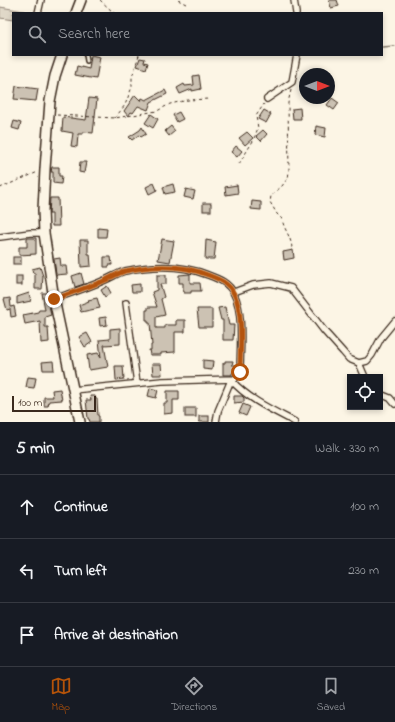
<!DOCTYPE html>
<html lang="en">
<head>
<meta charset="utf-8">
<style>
	:root { --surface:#171b24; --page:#20242c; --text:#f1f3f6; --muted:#9ea1a6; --line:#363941; --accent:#b45309 }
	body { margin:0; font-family:"Indie Flower",sans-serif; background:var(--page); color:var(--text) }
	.controls { position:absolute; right:12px; bottom:12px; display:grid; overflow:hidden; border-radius:0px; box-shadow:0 2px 6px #0003 }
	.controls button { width:36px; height:36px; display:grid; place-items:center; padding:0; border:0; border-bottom:1px solid var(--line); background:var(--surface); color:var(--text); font:20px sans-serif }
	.compass { position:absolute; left:299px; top:68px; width:36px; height:36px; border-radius:50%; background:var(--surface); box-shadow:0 2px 6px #0003; rotate:90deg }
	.scale { position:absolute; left:12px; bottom:10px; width:84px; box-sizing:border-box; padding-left:4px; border:2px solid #3b2a1e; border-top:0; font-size:11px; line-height:14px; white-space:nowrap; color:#3b2a1e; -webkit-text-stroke:3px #fcf5e5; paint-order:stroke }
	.stop { position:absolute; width:12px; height:12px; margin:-9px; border:3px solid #b45309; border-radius:50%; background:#fff }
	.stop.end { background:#b45309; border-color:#fff; box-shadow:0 1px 4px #0008 }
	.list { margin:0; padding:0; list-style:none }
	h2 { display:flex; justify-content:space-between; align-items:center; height:52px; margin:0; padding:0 16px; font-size:17px }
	h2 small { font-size:13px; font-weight:400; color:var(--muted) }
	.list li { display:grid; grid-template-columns:26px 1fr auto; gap:12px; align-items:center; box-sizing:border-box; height:64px; padding:0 16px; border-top:1px solid var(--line) }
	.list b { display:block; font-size:15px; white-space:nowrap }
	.list em { font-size:13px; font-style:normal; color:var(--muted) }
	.icon { flex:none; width:22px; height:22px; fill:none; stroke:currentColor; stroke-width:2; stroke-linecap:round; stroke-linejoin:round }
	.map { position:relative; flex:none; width:395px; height:422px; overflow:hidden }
	.search { position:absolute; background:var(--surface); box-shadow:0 2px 6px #0003; left:12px; right:12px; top:12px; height:44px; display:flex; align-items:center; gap:10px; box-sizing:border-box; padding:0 14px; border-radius:0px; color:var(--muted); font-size:15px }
	.sheet { height:244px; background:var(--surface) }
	nav { display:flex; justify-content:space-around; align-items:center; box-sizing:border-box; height:56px; border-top:1px solid var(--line); background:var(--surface); font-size:11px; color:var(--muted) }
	nav a { display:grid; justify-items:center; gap:2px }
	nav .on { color:var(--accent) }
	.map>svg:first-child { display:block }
</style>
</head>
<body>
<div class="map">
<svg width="395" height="422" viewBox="0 0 395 422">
	<rect width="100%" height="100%" fill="#fcf5e5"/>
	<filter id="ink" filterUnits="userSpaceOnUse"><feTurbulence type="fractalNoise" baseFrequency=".025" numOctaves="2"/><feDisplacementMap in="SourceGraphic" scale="8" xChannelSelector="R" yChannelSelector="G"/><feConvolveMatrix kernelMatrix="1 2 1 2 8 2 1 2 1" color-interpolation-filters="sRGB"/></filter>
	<g filter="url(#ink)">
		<polygon fill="#e0d8c8" stroke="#8e8173" points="0,7 24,11 24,13 13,13 13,20 0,18"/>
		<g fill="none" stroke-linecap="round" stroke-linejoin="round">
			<polyline stroke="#85796b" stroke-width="1.5" points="382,47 395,46"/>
		</g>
		<g fill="#ccc2b3" stroke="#3b2a1e">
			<polygon points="329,0 337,0 339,6 331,8"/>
			<polygon points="91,55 100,57 96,79 75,75 77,66 89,69"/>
			<polygon points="140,58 145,59 144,62 148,63 146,69 137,66"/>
			<polygon points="199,75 201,89 192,91 192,89 180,94 177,88 184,84 185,86 194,85 193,76"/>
			<polygon points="16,86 38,89 36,101 14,99"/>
			<polygon points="165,90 167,94 151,102 148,110 138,106 133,113 131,112 128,116 124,111 135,95 141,101 142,98 146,100"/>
			<polygon points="89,98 97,99 93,133 83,132 83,134 78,134 77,147 71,146 73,133 62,131 63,117 86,120"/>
			<polygon points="332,98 339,103 334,110 327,105"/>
			<polygon points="300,108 301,119 293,119 292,109"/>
			<polygon points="264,110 271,114 266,123 258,119"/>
			<polygon points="179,112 183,119 177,122 173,115"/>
			<polygon points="151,114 158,119 153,128 145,123"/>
			<polygon points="14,121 21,123 19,130 12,128"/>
			<polygon points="171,126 175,131 169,136 165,131"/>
			<polygon points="316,126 326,128 325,137 315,135"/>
			<polygon points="142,127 146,134 141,137 139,135 132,140 129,137 140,130"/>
			<polygon points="263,130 267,134 261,141 256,136"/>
			<polygon points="247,132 253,138 245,145 239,138"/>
			<polygon points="236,146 242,151 237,157 231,152"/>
			<polygon points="80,162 86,162 84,173 79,172"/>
			<polygon points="52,167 59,167 59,176 62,176 61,184 53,183 53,172 51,172"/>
			<polygon points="154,183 157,190 149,194 146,187"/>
			<polygon points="173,184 175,192 165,194 163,187"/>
			<polygon points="237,185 238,193 226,195 225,187"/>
			<polygon points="186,189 195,191 193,199 184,197"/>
			<polygon points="50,198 58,198 59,226 52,226 52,214 49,214"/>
			<polygon points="252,201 261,202 261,210 251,209"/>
			<rect x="203" y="203" width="8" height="8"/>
			<polygon points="98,228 107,229 106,237 98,237"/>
			<polygon points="27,238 36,238 36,254 19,255 19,247 27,247"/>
			<polygon points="162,239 174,241 170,262 158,260"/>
			<polygon points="80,240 88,240 88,254 90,254 91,266 81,267"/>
			<polygon points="206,240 216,242 214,259 205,259"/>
			<polygon points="293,250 294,258 284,260 283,252"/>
			<rect x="13" y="257" width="8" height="7"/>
			<polygon points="104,257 111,257 112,265 109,265 109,267 104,267"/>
			<polygon points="60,258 61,266 66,266 67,274 56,275 54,259"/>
			<polygon points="40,267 43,276 42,289 35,289 35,273 33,273 32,269"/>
			<polygon points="81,273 84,284 75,287 72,276"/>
			<polygon points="190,274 190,283 200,283 201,291 191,291 191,293 184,293 184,291 183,291 183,283 179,283 179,275"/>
			<polygon points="157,275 166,275 166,284 160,284 164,297 161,299 165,315 156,317 156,328 165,328 165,325 176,325 176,320 185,320 185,332 175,332 175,352 161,353 161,355 150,355 149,350 151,350 151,345 152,345 150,323 148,323 148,320 146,320 146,310 148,310 148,307 157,307 152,292 157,290"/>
			<rect x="16" y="276" width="6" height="9"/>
			<polygon points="140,284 140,292 132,292 131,285"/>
			<polygon points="107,286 111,293 105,297 101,290"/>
			<polygon points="29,293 31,301 17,304 17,297"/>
			<polygon points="42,293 47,293 51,315 45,317 45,327 48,327 49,342 41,343 40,321 25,324 23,315 38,312 39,310 45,310"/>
			<polygon points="10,298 11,307 14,306 16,316 11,317 10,309 7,310 4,299"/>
			<polygon points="97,298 100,308 81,312 79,305 89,301 88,300"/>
			<polygon points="225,307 229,325 234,325 233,340 223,340 223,320 221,320 218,308"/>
			<polygon points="197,309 212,309 212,327 199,327"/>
			<polygon points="106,317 107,325 100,326 99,318"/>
			<polygon points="120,328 120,344 104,345 108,367 89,370 87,355 98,353 101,358 99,340 110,339 110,329"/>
			<polygon points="87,333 92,342 85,347 79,337"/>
			<polygon points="203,360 213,361 212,370 203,369"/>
			<polygon points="53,361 54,370 43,370 42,362"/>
			<polygon points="225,361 233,361 232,365 236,365 235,371 232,373 232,375 223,375 223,363 225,363"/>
			<polygon points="152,364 161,364 162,375 153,375"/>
			<polygon points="115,366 123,366 124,379 116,380"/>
			<polygon points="28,377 36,378 34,388 26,387"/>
			<polygon points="150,388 158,390 156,398 148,396"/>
			<polygon points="60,389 62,400 49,401 48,406 44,406 44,397 53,397 52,390"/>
			<polygon points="167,391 179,391 179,400 173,400 173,413 164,414 164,403 167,403"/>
			<polygon points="90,396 95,396 96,399 97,399 98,416 99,416 99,422 90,422 89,419 88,419 86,400 91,400"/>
			<polygon points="234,396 242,396 244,398 244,402 234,403"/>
			<polygon points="243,404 250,407 246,416 239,413"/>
			<rect x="185" y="408" width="11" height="9"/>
			<rect x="199" y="416" width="10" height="6"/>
		</g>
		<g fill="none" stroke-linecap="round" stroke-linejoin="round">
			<defs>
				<polyline id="lane" points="86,55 87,61"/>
				<g id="street">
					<polyline points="294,0 296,13"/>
					<polyline points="38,13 41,0"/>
					<polyline points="267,99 292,82 297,55"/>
					<polyline points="0,237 30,233 44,233"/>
					<polyline points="234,292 253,285 271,283 291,288 325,332 343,352 349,359 359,363 367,361 372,355 381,338 395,321"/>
					<path d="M 54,299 C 71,293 89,287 105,280 C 112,277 118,273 125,271 C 153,265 181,264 208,275 C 219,279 229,283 234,294 C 244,313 240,350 240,372 L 235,379 L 162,381 L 73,390"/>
					<polyline points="126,303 137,383"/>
					<polyline points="359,363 365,377"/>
					<polyline points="380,394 390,398 395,404"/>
					<path d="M 216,422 L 218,411 L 231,380 C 248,399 272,410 295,422"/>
				</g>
				<g id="primary">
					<polyline points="76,13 81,0"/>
					<polyline points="62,55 55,76 50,101 45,169 43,210 44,233 54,299 80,422"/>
				</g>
			</defs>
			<use href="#lane" stroke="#3b2a1e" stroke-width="6"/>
			<use href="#street" stroke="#3b2a1e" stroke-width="8"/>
			<use href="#primary" stroke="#3b2a1e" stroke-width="12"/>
			<g stroke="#3b2a1e" stroke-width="1" stroke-dasharray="3 3" stroke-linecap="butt">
				<polyline points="100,0 114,13"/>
				<polyline points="178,0 186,4"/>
				<path d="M 291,90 L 288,103 L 289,172 L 288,178 L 282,186 L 271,196 L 270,202 L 277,214 L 282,219 C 284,230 291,236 292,248"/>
				<polyline points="57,115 115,118 157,111 170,104 188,100 209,99"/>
				<polyline points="115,118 125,105 132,87 132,77 139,55"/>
				<polyline points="239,164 253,141 258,128 256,116 264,104"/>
				<polyline points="0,188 38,172"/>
			</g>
			<use href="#lane" stroke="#fcf5e5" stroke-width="3"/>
			<use href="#street" stroke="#fcf5e5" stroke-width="5.5"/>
			<use href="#primary" stroke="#fcf5e5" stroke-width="9"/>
		</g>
	</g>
	<g fill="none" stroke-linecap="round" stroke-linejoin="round" filter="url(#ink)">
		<path stroke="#b45309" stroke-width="5" d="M 54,299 C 71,293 89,287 106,280 C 112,277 118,273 125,271 C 153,265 181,264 208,275 C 219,279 229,283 234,294 C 244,313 240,350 240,372"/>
	</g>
</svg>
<div class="controls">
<button><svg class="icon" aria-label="locate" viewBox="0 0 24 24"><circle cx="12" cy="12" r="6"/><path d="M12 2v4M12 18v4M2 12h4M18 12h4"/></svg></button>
</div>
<svg class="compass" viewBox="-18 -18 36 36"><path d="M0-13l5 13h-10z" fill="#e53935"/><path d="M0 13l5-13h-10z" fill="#9ea1a6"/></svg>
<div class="scale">100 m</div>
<div class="stop" style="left:240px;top:372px"></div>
<div class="stop end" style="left:54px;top:299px"></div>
<div class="search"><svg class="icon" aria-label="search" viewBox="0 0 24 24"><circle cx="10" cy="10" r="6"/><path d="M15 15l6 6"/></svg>Search here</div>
</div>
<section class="sheet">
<h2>5 min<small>Walk · 330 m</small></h2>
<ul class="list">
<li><svg class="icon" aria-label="ahead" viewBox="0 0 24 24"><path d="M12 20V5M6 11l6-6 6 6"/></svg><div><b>Continue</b></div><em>100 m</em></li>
<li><svg class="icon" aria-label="left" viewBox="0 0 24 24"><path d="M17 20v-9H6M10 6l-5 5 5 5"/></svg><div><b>Turn left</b></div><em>230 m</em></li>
<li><svg class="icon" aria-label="arrive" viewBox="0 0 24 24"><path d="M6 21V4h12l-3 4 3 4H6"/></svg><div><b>Arrive at destination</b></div></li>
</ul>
</section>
<nav>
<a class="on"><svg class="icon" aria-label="map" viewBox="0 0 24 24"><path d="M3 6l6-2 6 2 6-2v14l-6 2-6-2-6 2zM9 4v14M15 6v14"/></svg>Map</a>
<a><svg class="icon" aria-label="directions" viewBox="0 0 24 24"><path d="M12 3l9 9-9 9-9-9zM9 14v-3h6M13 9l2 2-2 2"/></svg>Directions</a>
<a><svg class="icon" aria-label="saved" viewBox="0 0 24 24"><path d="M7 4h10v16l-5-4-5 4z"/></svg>Saved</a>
</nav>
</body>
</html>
